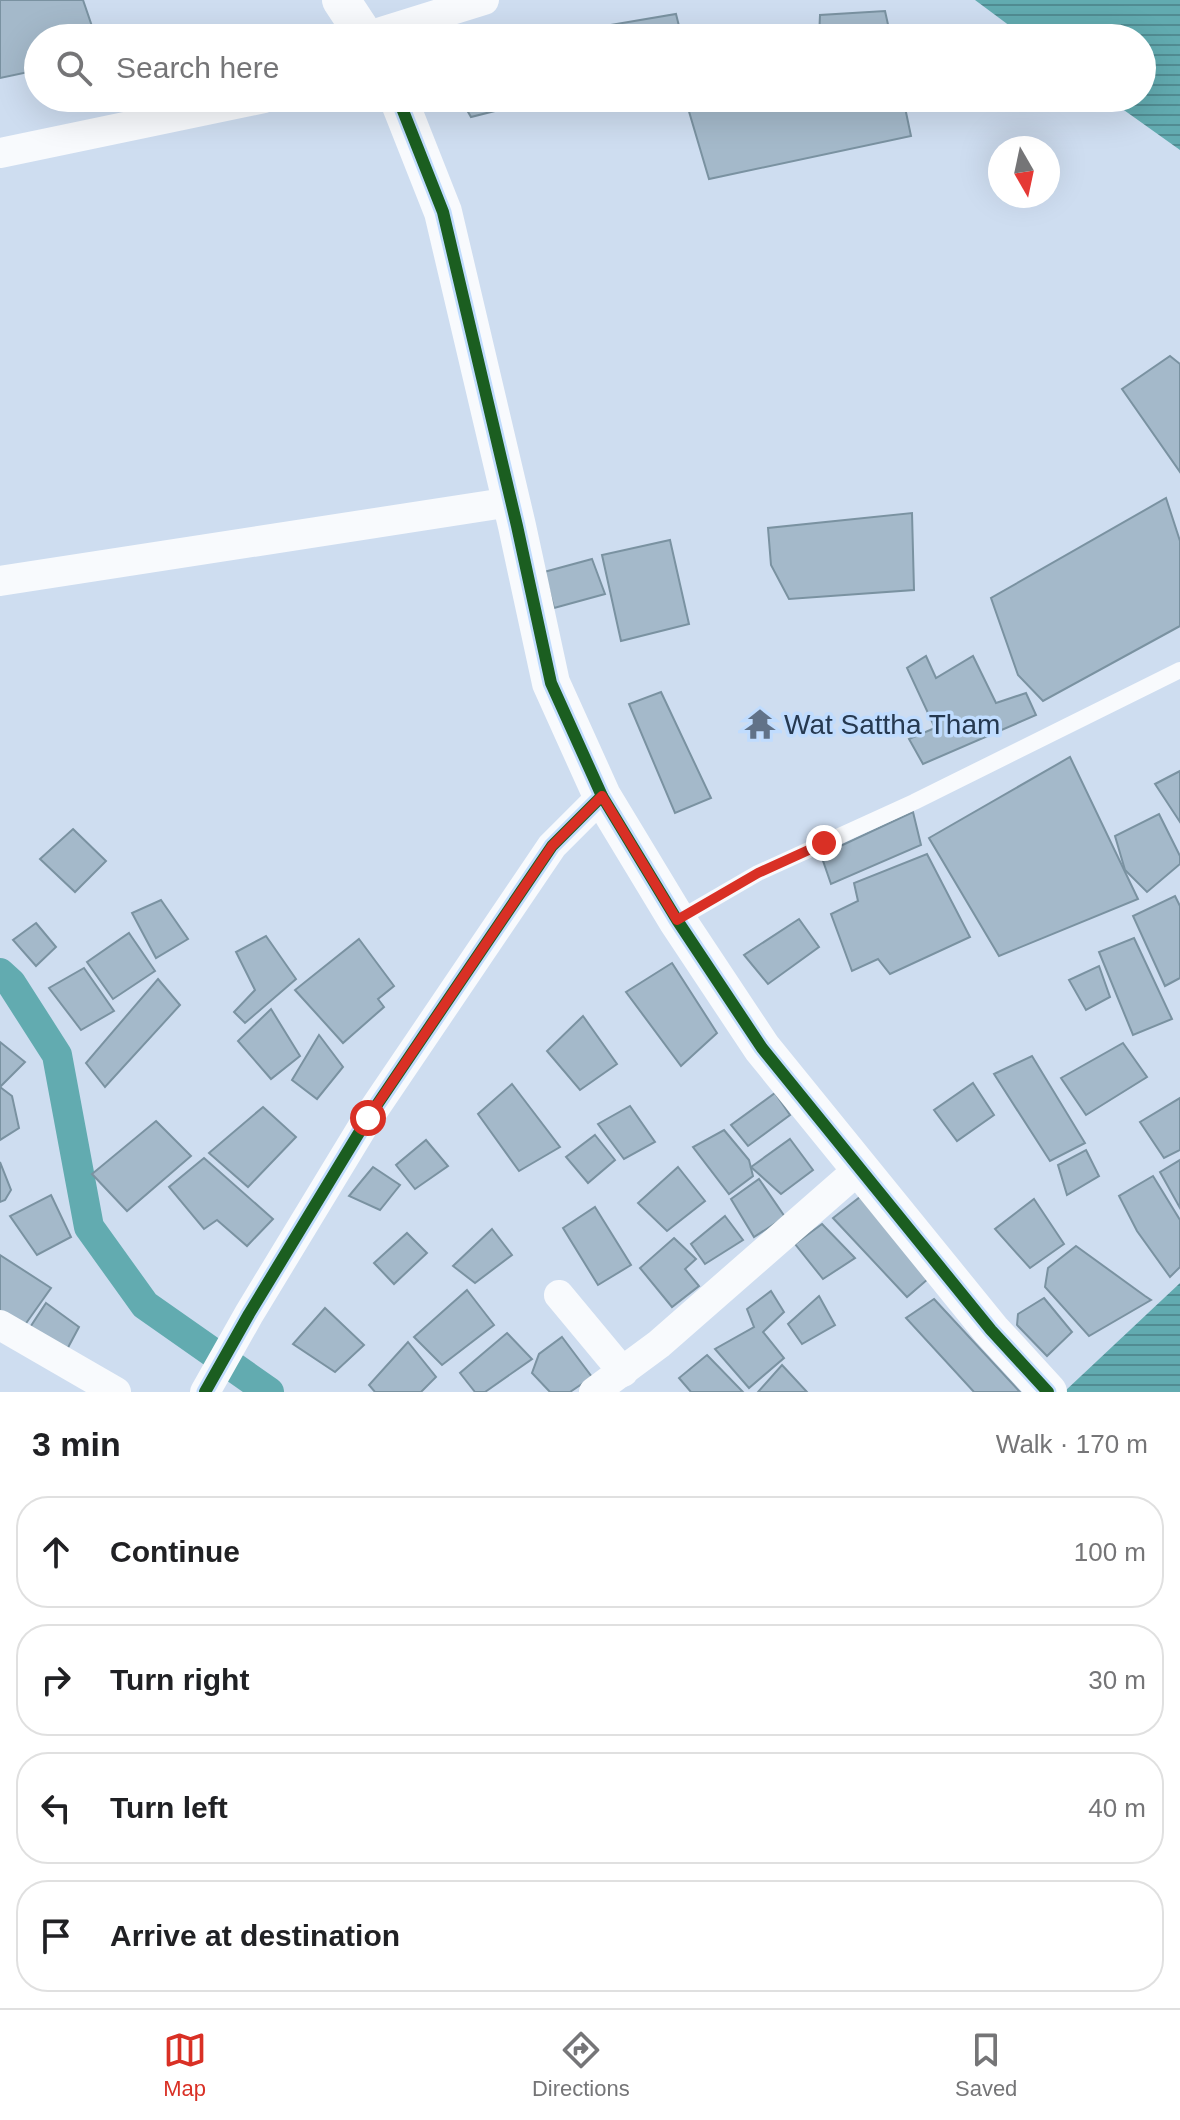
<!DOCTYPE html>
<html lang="en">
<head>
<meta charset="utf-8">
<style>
	:root { --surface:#fff; --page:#f6f6f6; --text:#202124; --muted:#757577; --line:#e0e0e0; --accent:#d93025 }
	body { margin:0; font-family:Arial,sans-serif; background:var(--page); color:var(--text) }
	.compass { position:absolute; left:988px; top:136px; width:72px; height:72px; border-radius:50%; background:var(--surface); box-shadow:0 8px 32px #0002; rotate:171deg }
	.stop { position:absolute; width:24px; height:24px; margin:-18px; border:6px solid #d93025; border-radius:50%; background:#fff }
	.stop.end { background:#d93025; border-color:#fff; box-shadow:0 2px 8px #0008 }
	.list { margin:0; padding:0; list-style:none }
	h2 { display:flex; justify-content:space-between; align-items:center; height:104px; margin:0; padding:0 32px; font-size:34px }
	h2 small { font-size:26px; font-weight:400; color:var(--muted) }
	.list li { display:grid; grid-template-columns:52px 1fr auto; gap:24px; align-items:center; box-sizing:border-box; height:112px; margin:0 16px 16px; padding:0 16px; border:2px solid var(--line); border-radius:32px }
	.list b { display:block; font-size:30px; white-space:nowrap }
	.list em { font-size:26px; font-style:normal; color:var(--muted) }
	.icon { flex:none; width:44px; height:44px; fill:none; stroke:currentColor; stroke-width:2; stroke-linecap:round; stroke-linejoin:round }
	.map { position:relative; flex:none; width:1180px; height:1392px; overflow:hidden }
	.search { position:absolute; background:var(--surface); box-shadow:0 8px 32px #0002; left:24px; right:24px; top:24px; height:88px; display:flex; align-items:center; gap:20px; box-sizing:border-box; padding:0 28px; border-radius:44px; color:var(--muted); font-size:30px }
	.sheet { height:616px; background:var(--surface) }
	nav { display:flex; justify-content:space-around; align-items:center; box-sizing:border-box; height:112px; border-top:2px solid var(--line); background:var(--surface); font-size:22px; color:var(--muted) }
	nav a { display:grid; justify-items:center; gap:4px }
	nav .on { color:var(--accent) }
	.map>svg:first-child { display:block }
</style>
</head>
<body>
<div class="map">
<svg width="1180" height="1392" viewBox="0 0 1180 1392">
	<defs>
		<pattern id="water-rules" width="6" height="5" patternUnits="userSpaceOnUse" patternTransform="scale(2)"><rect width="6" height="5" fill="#62abb0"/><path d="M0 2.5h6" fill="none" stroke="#518c92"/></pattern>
	</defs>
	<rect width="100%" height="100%" fill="#ceddf0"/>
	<g fill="url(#water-rules)">
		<polygon points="975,0 1180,0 1180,150 1107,98 1142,98 1142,38 1026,38"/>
		<polygon points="1180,1283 1180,1392 1064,1392"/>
	</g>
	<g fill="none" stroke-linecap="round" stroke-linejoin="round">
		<polyline stroke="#62abb0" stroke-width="30" points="0,973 11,983 57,1055 89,1227 145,1305 269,1392"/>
	</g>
	<g fill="#a4b9ca" stroke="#7a92a1" stroke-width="2">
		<polygon points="0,0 83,0 96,38 38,38 38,70 0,78"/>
		<polygon points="885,11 891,38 819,38 820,15"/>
		<polygon points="676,14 682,38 564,38 563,33"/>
		<polygon points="460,98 546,98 471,117"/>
		<polygon points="685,98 903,98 911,136 709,179"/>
		<polygon points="1170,356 1180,364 1180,472 1122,389"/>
		<polygon points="1166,498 1180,541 1180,626 1043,701 1018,675 991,598"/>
		<polygon points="912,513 914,590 789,599 771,565 768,528"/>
		<polygon points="670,540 689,624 621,641 602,555"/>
		<polygon points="592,559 605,594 554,608 544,572"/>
		<polygon points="926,656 936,678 973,656 996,703 1026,693 1036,715 923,764 909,739 935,728 907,668"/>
		<polygon points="661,692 711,798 675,813 629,704"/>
		<polygon points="1070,757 1138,899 999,956 929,838"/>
		<polygon points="1180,771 1180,822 1155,784"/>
		<polygon points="913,812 921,845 831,884 821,855"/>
		<polygon points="1159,814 1180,856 1180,864 1147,892 1125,870 1115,836"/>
		<polygon points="73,829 106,861 75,892 40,859"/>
		<polygon points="927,854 970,937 890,974 878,959 852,971 831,914 858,901 854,883"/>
		<polygon points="1175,896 1180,906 1180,978 1165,986 1133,916"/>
		<polygon points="161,900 188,939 156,958 132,913"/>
		<polygon points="799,919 819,947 768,984 744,955"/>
		<polygon points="36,923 56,947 36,966 13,940"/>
		<polygon points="129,933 155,971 113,999 87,962"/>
		<polygon points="266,936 296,979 245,1023 234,1012 255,990 236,952"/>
		<polygon points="1134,938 1172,1019 1133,1035 1099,952"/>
		<polygon points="359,939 394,986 378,999 384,1007 343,1043 295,990"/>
		<polygon points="672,963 717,1033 681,1066 626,992"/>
		<polygon points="1099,966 1110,997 1086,1010 1069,980"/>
		<polygon points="84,968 114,1011 81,1030 49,988"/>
		<polygon points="158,979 180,1005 105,1087 86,1063"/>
		<polygon points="271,1009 300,1056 271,1079 238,1041"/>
		<polygon points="583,1016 617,1064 580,1090 547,1051"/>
		<polygon points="319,1035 343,1067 317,1099 292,1080"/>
		<polygon points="0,1042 25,1062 0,1087 12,1096 19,1128 0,1140"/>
		<polygon points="1123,1043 1147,1077 1086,1115 1061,1078"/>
		<polygon points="1032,1056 1085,1143 1050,1161 994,1074"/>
		<polygon points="973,1083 994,1115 957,1141 934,1110"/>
		<polygon points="512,1084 560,1147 519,1171 478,1114"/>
		<polygon points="775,1093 790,1115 748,1146 731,1125"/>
		<polygon points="1180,1098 1180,1150 1164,1158 1140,1122"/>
		<polygon points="630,1106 655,1142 624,1159 598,1124"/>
		<polygon points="263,1107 296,1137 248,1187 209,1153"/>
		<polygon points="156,1121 191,1156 127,1211 92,1174"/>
		<polygon points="724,1130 749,1160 753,1176 729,1194 693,1147"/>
		<polygon points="595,1135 615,1160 588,1183 566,1157"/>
		<polygon points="790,1139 813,1170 781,1194 751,1167"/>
		<polygon points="426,1140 448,1166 415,1189 396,1165"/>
		<polygon points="1086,1150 1099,1176 1067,1195 1058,1165"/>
		<polygon points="204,1158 273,1219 247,1246 217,1220 204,1229 169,1187"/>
		<polygon points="1180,1160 1180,1208 1160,1172"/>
		<polygon points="0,1162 11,1190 5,1200 0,1202"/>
		<polygon points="373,1167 400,1185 380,1210 349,1196"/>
		<polygon points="678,1167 705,1201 667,1231 638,1203"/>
		<polygon points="1153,1176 1180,1220 1180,1267 1170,1277 1137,1231 1119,1196"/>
		<polygon points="759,1179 785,1217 754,1237 731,1199"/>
		<polygon points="51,1195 71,1237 37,1255 10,1216"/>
		<polygon points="860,1197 928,1279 907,1297 833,1218"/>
		<polygon points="1034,1199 1064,1244 1030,1268 995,1229"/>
		<polygon points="595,1207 631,1265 598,1285 563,1228"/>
		<polygon points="725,1216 743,1240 705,1264 691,1244"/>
		<polygon points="822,1224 855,1258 823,1279 795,1244"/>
		<polygon points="492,1229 512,1255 475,1283 453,1266"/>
		<polygon points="407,1233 427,1253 394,1284 374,1263"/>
		<polygon points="674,1238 696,1259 685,1269 699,1286 672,1307 640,1268"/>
		<polygon points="1076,1246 1145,1296 1151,1300 1089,1336 1045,1287 1048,1268"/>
		<polygon points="0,1255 51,1288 22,1329 0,1316"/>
		<polygon points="467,1290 494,1325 442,1365 414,1337"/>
		<polygon points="771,1291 784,1312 763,1332 784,1358 749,1388 715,1349 754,1327 747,1309"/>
		<polygon points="819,1296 835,1325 802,1344 788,1324"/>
		<polygon points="1044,1298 1072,1332 1047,1356 1017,1325 1018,1314"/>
		<polygon points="934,1299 1020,1392 974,1392 906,1318"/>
		<polygon points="46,1303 79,1327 64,1355 27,1332"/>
		<polygon points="325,1308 364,1345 335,1372 293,1344"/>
		<polygon points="507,1333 532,1359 485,1392 475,1392 460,1373"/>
		<polygon points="562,1337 592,1377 570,1392 550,1392 532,1373 539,1354"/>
		<polygon points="408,1342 436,1377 421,1392 375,1392 369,1385"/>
		<polygon points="707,1355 743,1392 691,1392 679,1378"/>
		<polygon points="782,1365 807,1392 758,1392"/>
	</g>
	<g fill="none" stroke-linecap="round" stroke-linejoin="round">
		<polyline stroke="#f8fafd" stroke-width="16" points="677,920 758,873 914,802 1180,670"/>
		<g stroke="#f8fafd" stroke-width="30">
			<polyline points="365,37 484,0"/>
			<polyline points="0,153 264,98"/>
			<polyline points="0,581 511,502"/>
			<polyline points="559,1295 623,1372"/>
			<polyline points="0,1325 116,1392"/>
			<polyline points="205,1392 249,1314 368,1118 552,846 602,796"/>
			<polyline points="594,1392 659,1344 859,1169"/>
		</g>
		<g stroke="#f8fafd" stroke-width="38">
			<polyline points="341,0 366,38"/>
			<polyline points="398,98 443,212 517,526 551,683 602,796 677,920 762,1048 991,1330 1048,1392"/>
		</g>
		<defs>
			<g id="cycleway">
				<polyline points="398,98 443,212 517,526 551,683 602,796 677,920 762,1048 991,1330 1048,1392"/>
				<polyline points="205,1392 249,1314 368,1118 552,846 602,796"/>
			</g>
		</defs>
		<use href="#cycleway" stroke="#c0dcfe" stroke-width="17"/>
		<use href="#cycleway" stroke="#1b5e20" stroke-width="12"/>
	</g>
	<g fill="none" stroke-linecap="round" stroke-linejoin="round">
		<polyline stroke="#d93025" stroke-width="10" points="368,1118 552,846 602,796 677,920 758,873 824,843"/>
	</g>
	<defs>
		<symbol id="temple-bare" viewBox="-9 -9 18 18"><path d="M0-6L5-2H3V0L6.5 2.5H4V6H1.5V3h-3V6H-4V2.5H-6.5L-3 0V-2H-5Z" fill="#617288" stroke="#c0dcfe" stroke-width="2.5" paint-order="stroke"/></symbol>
	</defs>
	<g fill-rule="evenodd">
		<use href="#temple-bare" x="738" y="702" width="44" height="44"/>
	</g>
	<g text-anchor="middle" stroke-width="7" stroke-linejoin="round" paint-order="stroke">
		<g font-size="28" fill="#263950" stroke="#c0dcfe" text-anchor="start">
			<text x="784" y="734">Wat Sattha Tham</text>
		</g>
	</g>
</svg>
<svg class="compass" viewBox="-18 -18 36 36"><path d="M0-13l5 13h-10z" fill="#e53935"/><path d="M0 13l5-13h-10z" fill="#757577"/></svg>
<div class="stop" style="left:368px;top:1118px"></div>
<div class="stop end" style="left:824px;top:843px"></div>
<div class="search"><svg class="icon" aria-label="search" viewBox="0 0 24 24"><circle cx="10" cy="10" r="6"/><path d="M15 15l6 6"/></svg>Search here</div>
</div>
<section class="sheet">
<h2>3 min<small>Walk · 170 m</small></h2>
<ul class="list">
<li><svg class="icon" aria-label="ahead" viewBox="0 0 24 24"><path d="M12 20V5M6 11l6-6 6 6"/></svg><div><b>Continue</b></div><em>100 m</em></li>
<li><svg class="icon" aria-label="right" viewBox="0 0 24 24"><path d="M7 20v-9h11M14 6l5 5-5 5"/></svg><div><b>Turn right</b></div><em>30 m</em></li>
<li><svg class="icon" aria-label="left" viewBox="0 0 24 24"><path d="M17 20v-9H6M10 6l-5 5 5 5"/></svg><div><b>Turn left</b></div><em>40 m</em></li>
<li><svg class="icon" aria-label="arrive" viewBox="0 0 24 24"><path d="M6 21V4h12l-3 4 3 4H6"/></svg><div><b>Arrive at destination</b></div></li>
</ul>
</section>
<nav>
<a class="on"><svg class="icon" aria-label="map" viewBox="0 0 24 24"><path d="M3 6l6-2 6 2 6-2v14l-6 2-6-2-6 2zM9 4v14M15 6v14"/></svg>Map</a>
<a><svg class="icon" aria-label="directions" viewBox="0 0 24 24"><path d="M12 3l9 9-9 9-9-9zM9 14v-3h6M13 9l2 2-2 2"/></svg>Directions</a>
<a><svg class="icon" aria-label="saved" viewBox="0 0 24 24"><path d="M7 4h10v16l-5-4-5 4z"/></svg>Saved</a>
</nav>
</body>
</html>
